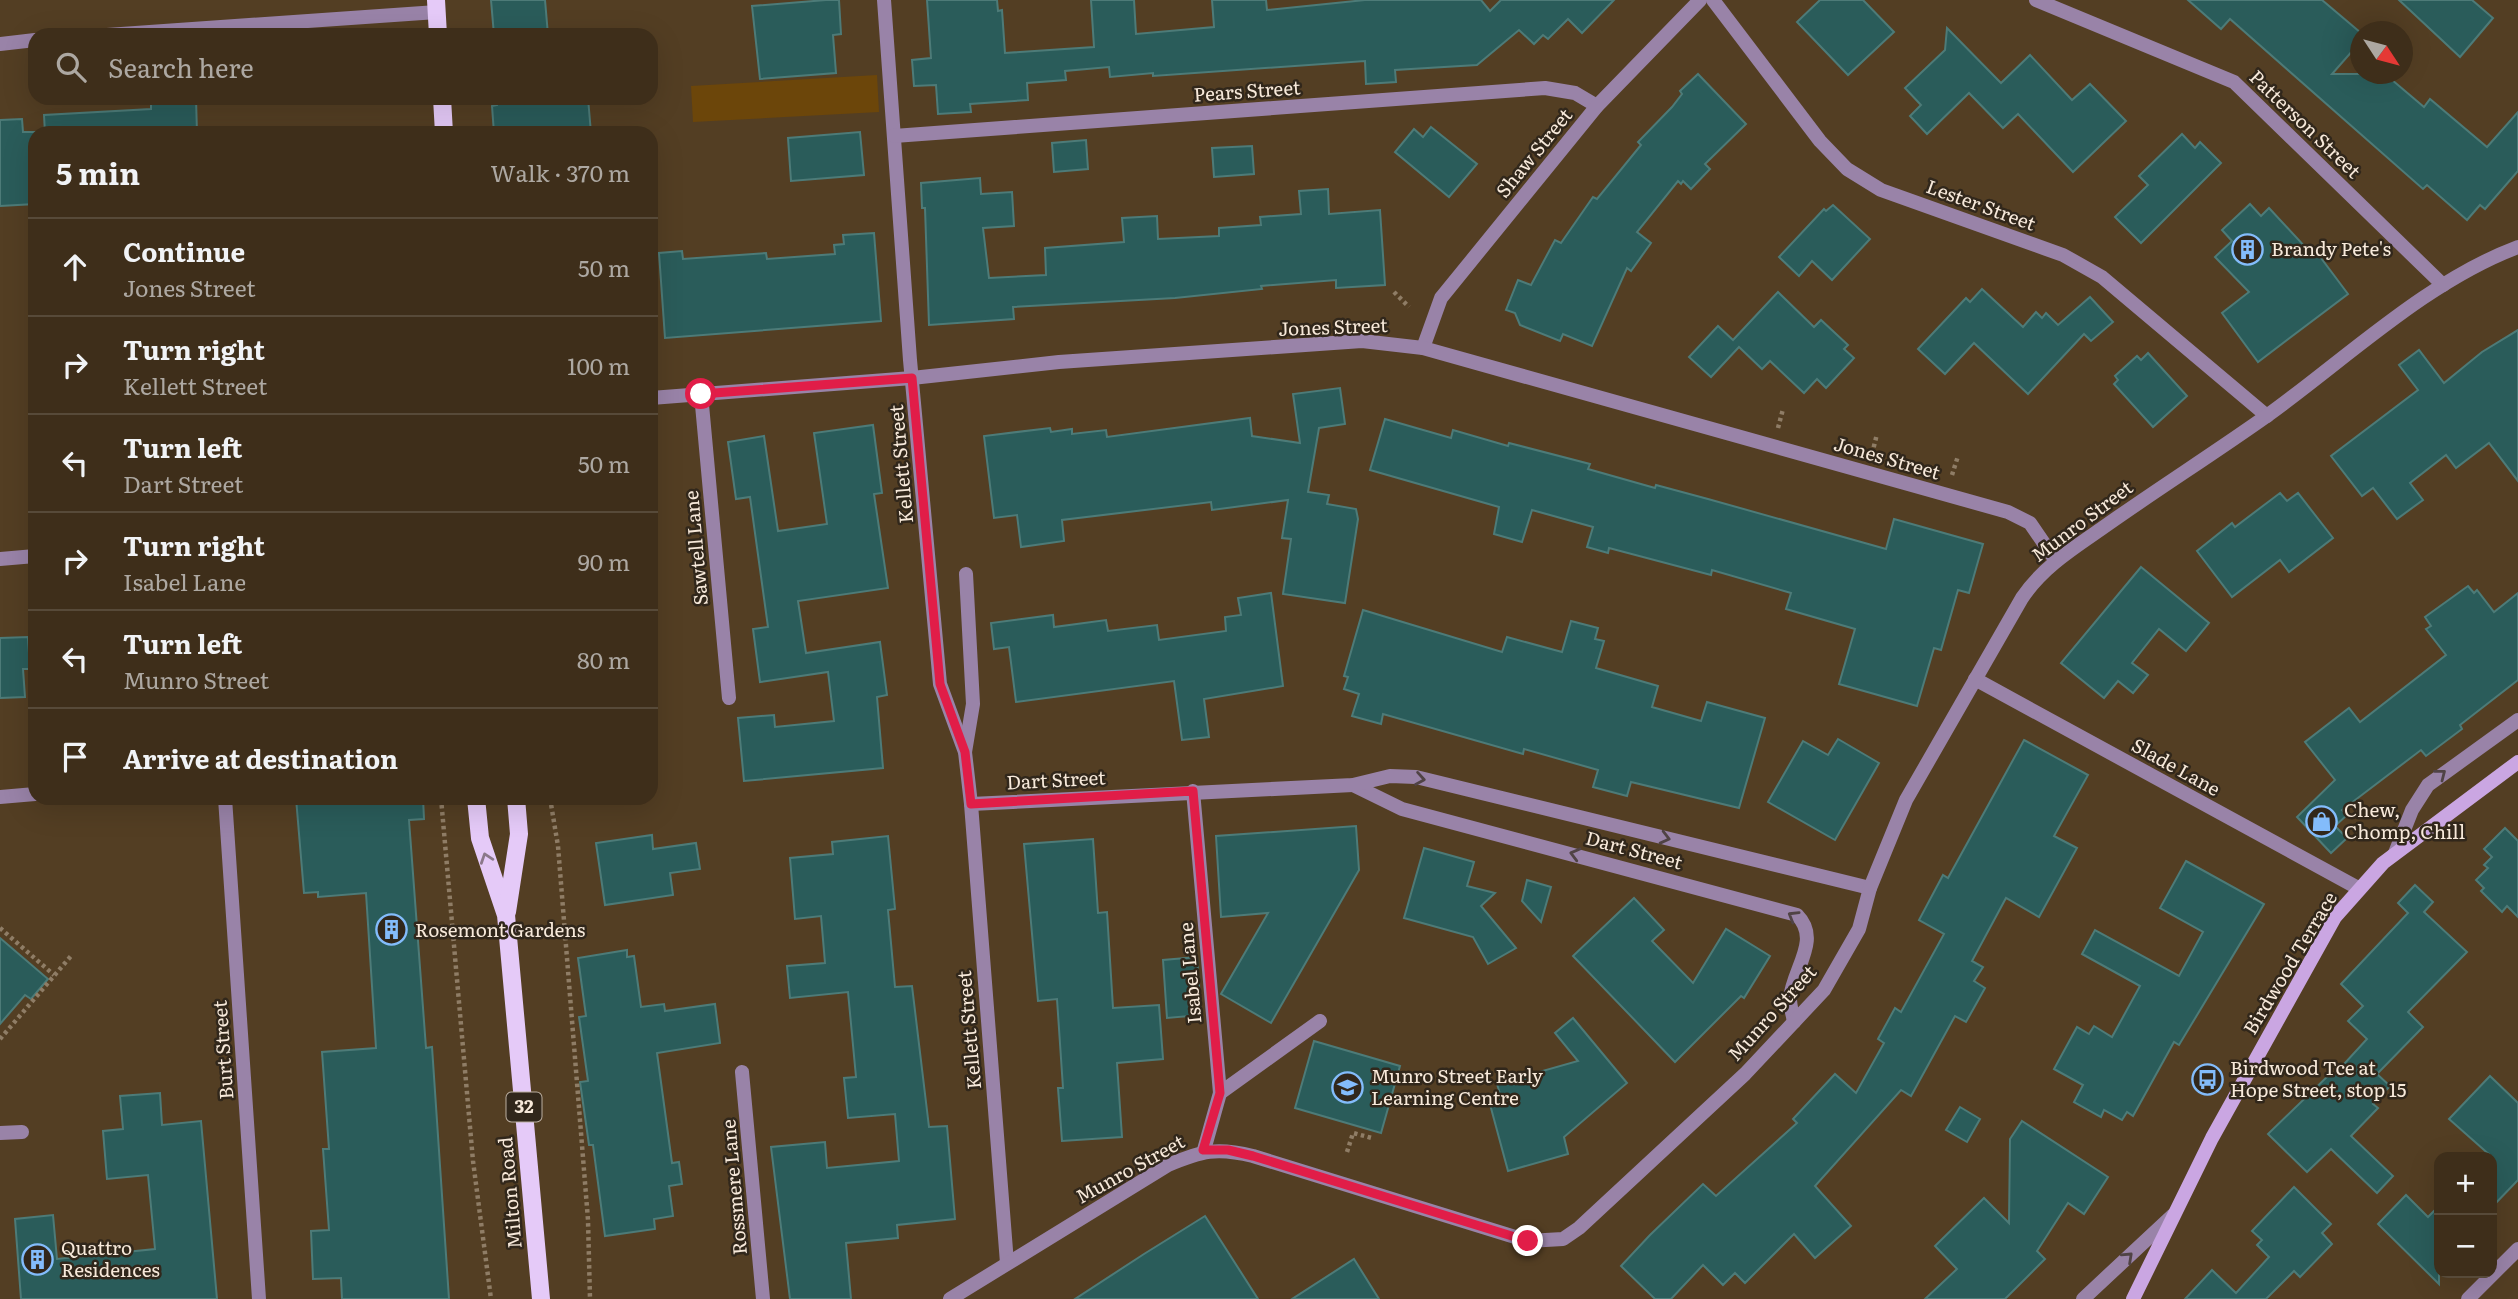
<!DOCTYPE html>
<html lang="en">
<head>
<meta charset="utf-8">
<style>
	:root { --surface:#3e2e1a; --page:#453623; --text:#f1f3f6; --muted:#ada8a2; --line:#574a39 }
	body { margin:0; font-family:Literata,serif; background:var(--page); color:var(--text) }
	.controls { position:absolute; right:21px; bottom:21px; display:grid; overflow:hidden; border-radius:14px; box-shadow:0 7px 28px #0002 }
	.controls button { width:63px; height:63px; display:grid; place-items:center; padding:0; border:0; border-bottom:2px solid var(--line); background:var(--surface); color:var(--text); font:35px sans-serif }
	.compass { position:absolute; left:2350px; top:21px; width:63px; height:63px; border-radius:50%; background:var(--surface); box-shadow:0 7px 28px #0002; rotate:126deg }
	.stop { position:absolute; width:21px; height:21px; margin:-16px; border:5px solid #e11d48; border-radius:50%; background:#fff }
	.stop.end { background:#e11d48; border-color:#fff; box-shadow:0 2px 7px #0008 }
	.list { margin:0; padding:0; list-style:none }
	h2 { display:flex; justify-content:space-between; align-items:center; height:91px; margin:0; padding:0 28px; font-size:30px }
	h2 small { font-size:23px; font-weight:400; color:var(--muted) }
	.list li { display:grid; grid-template-columns:46px 1fr auto; gap:21px; align-items:center; box-sizing:border-box; height:98px; padding:0 28px; border-top:2px solid var(--line) }
	.list b { display:block; font-size:26px; white-space:nowrap }
	.list p { margin:0; font-size:23px; white-space:nowrap; color:var(--muted) }
	.list em { font-size:23px; font-style:normal; color:var(--muted) }
	.icon { flex:none; width:38px; height:38px; fill:none; stroke:currentColor; stroke-width:2; stroke-linecap:round; stroke-linejoin:round }
	.map { position:relative; flex:none; width:2518px; height:1299px; overflow:hidden }
	.search { position:absolute; background:var(--surface); box-shadow:0 7px 28px #0002; left:28px; top:28px; width:630px; height:77px; display:flex; align-items:center; gap:18px; box-sizing:border-box; padding:0 24px; border-radius:21px; color:var(--muted); font-size:26px }
	.panel { position:absolute; background:var(--surface); box-shadow:0 7px 28px #0002; left:28px; top:126px; width:630px; height:679px; border-radius:21px }
	.map>svg:first-child { display:block }
</style>
</head>
<body>
<div class="map">
<svg width="2518" height="1299" viewBox="0 0 2518 1299">
	<rect width="100%" height="100%" fill="#533e23"/>
	<polygon fill="#6c460a" points="877,75 879,112 693,122 691,86"/>
	<g fill="#2a5c5a" stroke="#4d7b78" stroke-width="2">
		<polygon points="491,0 545,0 548,35 494,35"/>
		<polygon points="826,0 839,0 841,34 833,35 836,73 760,79 752,6"/>
		<polygon points="927,0 997,0 998,11 1002,10 1005,53 1094,47 1091,0 1134,0 1136,34 1214,27 1212,0 1266,0 1267,10 1365,0 1481,0 1490,11 1501,0 1614,0 1582,33 1568,19 1548,39 1543,35 1534,44 1519,30 1477,65 1395,70 1396,82 1366,84 1365,61 1153,76 1153,73 1110,77 1109,67 1065,71 1066,80 1027,83 1028,100 970,104 971,112 938,114 936,85 914,86 912,60 931,58"/>
		<polygon points="1820,0 1863,0 1894,32 1848,75 1797,22"/>
		<polygon points="2188,0 2322,0 2361,33 2361,41 2332,74 2385,74 2424,107 2430,99 2487,147 2518,112 2518,171 2485,209 2480,205 2467,220 2427,185 2423,189 2230,19 2221,29"/>
		<polygon points="2399,0 2472,0 2493,18 2460,57"/>
		<polygon points="1947,28 2001,83 2030,55 2072,100 2090,84 2126,121 2073,172 2018,114 2003,128 1969,93 1927,134 1910,116 1921,105 1905,88 1945,50"/>
		<polygon points="1698,74 1746,124 1705,164 1710,169 1691,189 1683,181 1681,184 1678,181 1637,232 1651,243 1631,271 1627,268 1592,346 1563,334 1560,341 1520,325 1515,313 1506,310 1518,280 1531,285 1555,240 1561,243 1593,197 1597,199 1641,145 1638,142 1672,107 1682,94 1680,91"/>
		<polygon points="151,98 196,98 197,133 45,133 44,115 151,109"/>
		<polygon points="496,98 588,98 591,133 494,133 492,106 497,105"/>
		<polygon points="22,119 23,132 35,132 35,204 0,206 0,120"/>
		<polygon points="1431,127 1477,164 1449,197 1395,152 1414,129 1423,137"/>
		<polygon points="860,132 864,175 791,181 788,138"/>
		<polygon points="2182,134 2195,148 2200,142 2221,163 2141,243 2115,217 2148,185 2139,176"/>
		<polygon points="1086,140 1088,169 1054,172 1052,143"/>
		<polygon points="1252,146 1254,174 1214,177 1212,148"/>
		<polygon points="980,178 981,194 1012,192 1014,226 983,228 989,278 1046,275 1045,248 1124,242 1122,218 1157,216 1158,239 1219,236 1219,228 1261,225 1260,217 1301,214 1299,191 1328,189 1329,214 1380,210 1385,285 1336,288 1336,280 1261,286 1262,289 1175,298 1013,307 1014,319 929,325 925,208 922,208 921,183"/>
		<polygon points="2250,204 2261,216 2269,208 2307,249 2312,246 2348,294 2258,362 2222,313 2249,292 2215,257 2232,241 2222,230"/>
		<polygon points="1833,205 1870,239 1832,280 1812,261 1799,276 1779,257 1824,209 1826,211"/>
		<polygon points="874,233 881,321 665,338 659,253 682,251 683,259 766,253 767,259 835,254 834,245 844,244 843,235"/>
		<polygon points="1982,289 2023,327 2036,312 2042,318 2046,313 2058,325 2090,297 2113,322 2091,341 2084,334 2028,394 1974,343 1945,374 1918,349 1966,298 1970,302"/>
		<polygon points="1778,292 1814,327 1821,320 1848,345 1844,349 1854,358 1826,388 1817,379 1804,393 1770,361 1762,369 1739,347 1711,377 1689,357 1718,326 1733,340"/>
		<polygon points="2518,330 2518,481 2489,443 2456,468 2446,455 2410,483 2423,500 2397,519 2373,488 2362,496 2331,456 2418,390 2399,365 2419,350 2444,383 2482,352"/>
		<polygon points="2148,353 2187,396 2153,427 2114,384 2118,380 2115,376 2137,356 2141,360"/>
		<polygon points="1340,388 1345,424 1319,428 1308,492 1329,495 1327,504 1356,509 1358,519 1345,603 1283,594 1291,539 1282,538 1288,500 1212,510 1211,502 1062,520 1064,541 1021,547 1017,515 994,518 984,436 1050,428 1051,432 1072,429 1072,434 1106,430 1107,437 1250,418 1252,436 1300,443 1293,394"/>
		<polygon points="1385,419 1451,438 1453,430 1508,446 1509,443 1590,464 1588,469 1655,488 1656,485 1708,499 1886,549 1894,519 1983,544 1969,593 1958,590 1941,650 1934,648 1917,706 1839,684 1855,629 1786,609 1791,593 1712,570 1711,575 1609,548 1608,553 1587,547 1593,527 1532,510 1522,542 1494,534 1499,507 1370,470"/>
		<polygon points="873,425 882,493 874,494 888,588 798,601 806,653 880,642 887,695 877,697 883,768 744,781 738,718 774,715 775,727 834,721 828,672 760,682 753,629 768,627 750,497 736,499 728,442 764,436 778,531 827,524 814,433"/>
		<polygon points="2280,493 2287,501 2298,493 2333,538 2289,572 2280,560 2232,597 2197,551 2232,523 2235,527"/>
		<polygon points="2141,567 2209,623 2186,651 2159,629 2132,663 2148,675 2133,693 2118,681 2104,698 2061,663"/>
		<polygon points="2468,586 2474,593 2477,590 2494,612 2518,593 2518,680 2460,725 2462,729 2426,756 2421,750 2342,810 2347,815 2335,826 2347,838 2331,853 2297,817 2335,780 2305,742 2349,708 2360,722 2446,655 2426,629 2431,626 2425,617"/>
		<polygon points="1271,593 1283,686 1204,699 1209,737 1182,740 1174,681 1016,702 1009,647 994,649 991,623 1053,615 1054,627 1106,620 1108,631 1157,625 1159,640 1226,631 1225,617 1241,615 1238,598"/>
		<polygon points="1363,610 1502,652 1507,637 1562,652 1571,621 1598,628 1595,639 1604,641 1596,668 1658,686 1652,707 1701,721 1707,702 1765,718 1739,808 1631,782 1627,796 1593,787 1598,770 1524,749 1523,754 1383,714 1381,724 1352,716 1359,694 1344,689 1348,677 1344,676"/>
		<polygon points="28,637 30,669 23,669 25,697 0,698 0,638"/>
		<polygon points="1838,739 1879,763 1835,840 1768,802 1803,741 1828,755"/>
		<polygon points="2024,740 2088,775 2054,836 2077,848 2039,917 2006,898 1972,961 1983,967 1974,981 1985,988 1966,1022 1955,1016 1911,1096 1901,1090 1815,1186 1851,1226 1815,1258 1794,1234 1745,1283 1735,1273 1723,1285 1703,1265 1671,1299 1655,1299 1621,1266 1650,1235 1703,1184 1716,1196 1797,1123 1793,1119 1835,1074 1856,1093 1884,1043 1878,1039 1895,1008 1901,1012 1944,934 1919,920 1943,875 1948,878"/>
		<polygon points="296,798 423,798 424,819 409,820 426,1048 432,1047 449,1299 342,1299 341,1278 313,1279 311,1231 329,1230 323,1149 329,1149 322,1052 376,1048 366,893 318,897 318,892 304,893"/>
		<polygon points="1356,826 1359,870 1271,1023 1221,994 1268,913 1221,917 1216,836"/>
		<polygon points="2505,828 2518,841 2518,917 2507,906 2502,912 2481,891 2484,888 2476,880 2488,868 2484,865 2492,857 2484,849"/>
		<polygon points="652,835 653,849 696,843 700,869 670,873 673,895 605,905 596,843"/>
		<polygon points="888,836 895,909 888,910 895,987 912,986 929,1127 947,1126 955,1219 897,1225 898,1238 846,1243 851,1299 790,1299 771,1147 825,1142 827,1168 899,1161 895,1114 848,1118 844,1078 856,1077 848,992 790,998 787,966 825,963 821,916 795,919 790,858 833,854 832,842"/>
		<polygon points="1093,839 1098,913 1107,912 1113,1008 1159,1005 1163,1059 1117,1063 1122,1137 1062,1141 1058,1088 1063,1088 1057,999 1038,1001 1024,844"/>
		<polygon points="1424,848 1474,862 1467,886 1495,893 1481,906 1516,948 1488,964 1473,937 1404,918"/>
		<polygon points="2186,861 2264,904 2179,1045 2174,1042 2133,1116 2127,1112 2122,1120 2104,1110 2101,1117 2074,1102 2083,1085 2054,1069 2077,1027 2089,1034 2094,1026 2112,1037 2140,986 2082,954 2095,930 2179,976 2203,932 2160,908"/>
		<polygon points="1527,880 1551,887 1541,922 1522,901"/>
		<polygon points="2415,885 2433,902 2424,912 2467,952 2408,1012 2423,1027 2377,1074 2390,1086 2373,1104 2378,1108 2351,1136 2393,1176 2377,1193 2331,1149 2307,1172 2268,1134 2331,1073 2334,1075 2367,1039 2348,1021 2363,1006 2341,984 2408,913 2398,903"/>
		<polygon points="1634,898 1664,930 1652,941 1693,983 1726,929 1770,956 1744,998 1741,996 1675,1062 1573,956"/>
		<polygon points="0,938 48,979 31,999 25,995 0,1024"/>
		<polygon points="627,950 627,957 634,956 641,1007 664,1004 665,1011 715,1004 720,1043 657,1053 672,1163 679,1162 682,1184 669,1186 673,1216 654,1219 655,1229 605,1236 593,1145 589,1145 580,1082 588,1081 579,1017 586,1016 578,958"/>
		<polygon points="1197,957 1201,1015 1167,1018 1163,960"/>
		<polygon points="1573,1018 1627,1083 1564,1137 1568,1154 1508,1171 1488,1097 1500,1094 1497,1084 1578,1061 1555,1033"/>
		<polygon points="1314,1041 1400,1066 1381,1133 1295,1108"/>
		<polygon points="2490,1076 2518,1103 2518,1180 2492,1207 2492,1157 2449,1119"/>
		<polygon points="160,1093 162,1125 201,1121 217,1299 21,1299 15,1219 53,1215 57,1259 155,1249 148,1175 107,1179 103,1131 123,1129 120,1096"/>
		<polygon points="1960,1107 1980,1119 1967,1142 1946,1130"/>
		<polygon points="2022,1121 2108,1177 2084,1214 2068,1203 2037,1251 2045,1259 2005,1299 1925,1299 1957,1269 1935,1246 1984,1198 2009,1223 2010,1139"/>
		<polygon points="2294,1187 2331,1224 2322,1233 2332,1244 2300,1277 2294,1271 2266,1299 2185,1299 2212,1270 2236,1293 2269,1257 2257,1245 2262,1240 2252,1231"/>
		<polygon points="2406,1195 2428,1217 2439,1206 2439,1284 2378,1224"/>
		<polygon points="1205,1216 1258,1299 1075,1299 1144,1254"/>
		<polygon points="1354,1259 1379,1299 1292,1299"/>
	</g>
	<g fill="none" stroke-linecap="round" stroke-linejoin="round">
		<g stroke="#8f7d66" stroke-width="4.5" stroke-dasharray="3.5 3.5" stroke-linecap="butt">
			<polyline points="1394,292 1409,307"/>
			<polyline points="1778,428 1783,409"/>
			<polyline points="1872,454 1877,434"/>
			<polyline points="1952,475 1958,456"/>
			<polyline points="441,798 473,1161 491,1299"/>
			<polyline points="550,798 558,846 588,1220 590,1299"/>
			<polyline points="0,928 54,975"/>
			<polyline points="0,1039 71,956"/>
			<polyline points="1347,1152 1353,1133 1372,1138"/>
		</g>
		<g stroke="#9983a8" stroke-width="14">
			<polyline points="701,394 729,698"/>
			<polyline points="965,752 973,704 966,574"/>
			<polyline points="1193,791 1220,1093 1204,1150"/>
			<polyline points="2395,853 2412,810 2428,785 2518,720"/>
			<polyline points="742,1072 763,1299"/>
			<polyline points="1220,1093 1320,1021"/>
			<polyline points="0,1133 22,1132"/>
			<polyline points="2083,1299 2173,1215"/>
			<polyline points="2468,1299 2518,1249"/>
		</g>
		<g stroke="#9983a8" stroke-width="14">
			<polyline points="884,0 910,360 940,684 965,752 971,804 1007,1263"/>
			<polyline points="1713,0 1820,141 1847,169 1881,190 2063,255 2102,277 2267,416"/>
			<polyline points="2036,0 2234,82 2443,285"/>
			<polyline points="107,35 437,12"/>
			<polyline points="0,44 35,40"/>
			<polyline points="894,136 1545,88 1575,93 1597,106"/>
			<polyline points="1423,348 1441,298 1597,106 1700,0"/>
			<polyline points="651,398 912,378 1059,362 1362,341 1423,348 2008,512 2030,523 2056,561"/>
			<polyline points="0,559 35,556"/>
			<polyline points="1975,679 2358,888"/>
			<path d="M 1353,785 L 1402,809 L 1797,915 C 1822,940 1792,970 1790,999 C 1790,1007 1793,1015 1794,1022"/>
			<polyline points="0,797 35,794"/>
			<polyline points="225,798 259,1299"/>
			<polyline points="971,804 1353,785 1390,776 1416,777 1870,888"/>
			<path d="M 950,1299 L 1168,1165 C 1202,1151 1216,1147 1253,1156 L 1528,1241 L 1563,1239 L 1579,1228 L 1745,1074 L 1824,990 L 1859,929 L 1870,888 L 1906,800 L 2022,598 C 2042,568 2072,549 2101,529 C 2156,490 2213,454 2268,415 C 2347,358 2427,281 2518,247"/>
		</g>
		<polyline stroke="#caa6e2" stroke-width="14" points="2133,1299 2212,1138 2335,917 2383,863 2518,762"/>
		<g stroke="#e5caf8" stroke-width="18">
			<polyline points="436,0 438,35"/>
			<polyline points="442,98 444,133"/>
			<polyline points="476,798 480,838 506,915 541,1299"/>
			<polyline points="507,912 519,834 516,798"/>
		</g>
	</g>
	<defs><path id="oneway-chevron" d="M-2-3.5L2.5 0L-2 3.5" fill="none" stroke-width="1.6" stroke-linecap="round" stroke-linejoin="round" transform="scale(1.75)"/></defs>
	<g stroke="#504345">
		<use href="#oneway-chevron" transform="translate(2441 774) rotate(-38)"/>
		<use href="#oneway-chevron" transform="translate(1420 779) rotate(10)"/>
		<use href="#oneway-chevron" transform="translate(1665 838) rotate(14)"/>
		<use href="#oneway-chevron" transform="translate(1575 854) rotate(-165)"/>
		<use href="#oneway-chevron" transform="translate(1793 916) rotate(-149)"/>
		<use href="#oneway-chevron" transform="translate(2128 1257) rotate(-43)"/>
	</g>
	<use stroke="#8b788a" href="#oneway-chevron" transform="translate(486 858) rotate(-109)"/>
	<g fill="none" stroke-linecap="round" stroke-linejoin="round">
		<polyline stroke="#e11d48" stroke-width="9" points="701,394 912,378 940,684 965,752 971,804 1193,791 1220,1093 1203,1150 1228,1150 1253,1156 1528,1241"/>
	</g>
	<defs>
		<symbol id="building-ring" viewBox="-11 -11 22 22"><circle r="9.5" fill="#31271b" stroke="#83bcfb" stroke-width="1.5"/><path d="M-4-6H4V6H1V3H-1V6H-4ZM-2.5-4.3h1.7v1.8h-1.7ZM.8-4.3h1.7v1.8H.8ZM-2.5-1h1.7V.8h-1.7ZM.8-1h1.7V.8H.8Z" fill="#83bcfb"/></symbol>
		<symbol id="shop-ring" viewBox="-11 -11 22 22"><circle r="9.5" fill="#31271b" stroke="#83bcfb" stroke-width="1.5"/><path d="M-5-2.5h2.3a2.7 3.5 0 0 1 5.4 0H5L5.5 6h-11ZM-1.5-2.5h3a1.5 2.3 0 0 0-3 0Z" fill="#83bcfb"/></symbol>
		<symbol id="bus-ring" viewBox="-11 -11 22 22"><circle r="9.5" fill="#31271b" stroke="#83bcfb" stroke-width="1.5"/><path d="M-5-6H5V4H4V6H2V4H-2V6H-4V4H-5ZM-3.5-4V0h7V-4ZM-3.5 1.2v1.5H-2V1.2ZM2 1.2v1.5H3.5V1.2Z" fill="#83bcfb"/></symbol>
		<symbol id="school-ring" viewBox="-11 -11 22 22"><circle r="9.5" fill="#31271b" stroke="#83bcfb" stroke-width="1.5"/><path d="M0-5L7-2L0 1L-7-2ZM-4 1L0 2.5L4 1V4Q0 6-4 4Z" fill="#83bcfb"/></symbol>
	</defs>
	<g fill-rule="evenodd">
		<use href="#building-ring" x="2230" y="232" width="35" height="35"/>
		<use href="#shop-ring" x="2304" y="804" width="35" height="35"/>
		<use href="#building-ring" x="374" y="912" width="35" height="35"/>
		<use href="#bus-ring" x="2190" y="1062" width="35" height="35"/>
		<use href="#school-ring" x="1330" y="1070" width="35" height="35"/>
		<use href="#building-ring" x="20" y="1242" width="35" height="35"/>
	</g>
	<g text-anchor="middle" stroke-width="5" stroke-linejoin="round" paint-order="stroke">
		<rect fill="#31271b" stroke="#bcafa1" stroke-width="2" x="506.5" y="1092.5" width="35" height="29" rx="5"/>
		<g font-size="18" font-weight="bold" fill="#f7e9da">
			<text x="524" y="1113">32</text>
		</g>
		<g font-size="19" fill="#f7e9da" stroke="#31271b">
			<text transform="translate(1247 91) rotate(-4)" y="7">Pears Street</text>
			<text transform="translate(2305 124) rotate(44)" y="7">Patterson Street</text>
			<text transform="translate(1534 153) rotate(-51)" y="7">Shaw Street</text>
			<text transform="translate(1981 205) rotate(20)" y="7">Lester Street</text>
			<text transform="translate(1333 327) rotate(-2)" y="7">Jones Street</text>
			<text transform="translate(1887 458) rotate(16)" y="7">Jones Street</text>
			<text transform="translate(901 464) rotate(-95)" y="7">Kellett Street</text>
			<text transform="translate(2082 521) rotate(-37)" y="7">Munro Street</text>
			<text transform="translate(696 548) rotate(-95)" y="7">Sawtell Lane</text>
			<text transform="translate(2176 767) rotate(29)" y="7">Slade Lane</text>
			<text transform="translate(1056 780) rotate(-3)" y="7">Dart Street</text>
			<text transform="translate(1634 850) rotate(15)" y="7">Dart Street</text>
			<text transform="translate(2290 963) rotate(-59)" y="7">Birdwood Terrace</text>
			<text transform="translate(1190 973) rotate(-95)" y="7">Isabel Lane</text>
			<text transform="translate(1772 1013) rotate(-48)" y="7">Munro Street</text>
			<text transform="translate(969 1030) rotate(-95)" y="7">Kellett Street</text>
			<text transform="translate(223 1050) rotate(-94)" y="7">Burt Street</text>
			<text transform="translate(1130 1169) rotate(-29)" y="7">Munro Street</text>
			<text transform="translate(734 1187) rotate(-95)" y="7">Rossmere Lane</text>
			<text transform="translate(510 1193) rotate(-95)" y="7">Milton Road</text>
		</g>
		<g font-size="19" fill="#f7e9da" stroke="#31271b" text-anchor="start">
			<text x="2271" y="256">Brandy Pete's</text>
			<text x="2344" y="817">Chew,<tspan x="2344" dy="22">Chomp, Chill</tspan></text>
			<text x="415" y="937">Rosemont Gardens</text>
			<text x="2230" y="1075">Birdwood Tce at<tspan x="2230" dy="22">Hope Street, stop 15</tspan></text>
			<text x="1371" y="1083">Munro Street Early<tspan x="1371" dy="22">Learning Centre</tspan></text>
			<text x="61" y="1255">Quattro<tspan x="61" dy="22">Residences</tspan></text>
		</g>
	</g>
</svg>
<div class="controls">
<button>+</button>
<button>−</button>
</div>
<svg class="compass" viewBox="-18 -18 36 36"><path d="M0-13l5 13h-10z" fill="#e53935"/><path d="M0 13l5-13h-10z" fill="#ada8a2"/></svg>
<div class="stop" style="left:701px;top:394px"></div>
<div class="stop end" style="left:1528px;top:1241px"></div>
<div class="search"><svg class="icon" aria-label="search" viewBox="0 0 24 24"><circle cx="10" cy="10" r="6"/><path d="M15 15l6 6"/></svg>Search here</div>
<section class="panel">
<h2>5 min<small>Walk · 370 m</small></h2>
<ul class="list">
<li><svg class="icon" aria-label="ahead" viewBox="0 0 24 24"><path d="M12 20V5M6 11l6-6 6 6"/></svg><div><b>Continue</b><p>Jones Street</p></div><em>50 m</em></li>
<li><svg class="icon" aria-label="right" viewBox="0 0 24 24"><path d="M7 20v-9h11M14 6l5 5-5 5"/></svg><div><b>Turn right</b><p>Kellett Street</p></div><em>100 m</em></li>
<li><svg class="icon" aria-label="left" viewBox="0 0 24 24"><path d="M17 20v-9H6M10 6l-5 5 5 5"/></svg><div><b>Turn left</b><p>Dart Street</p></div><em>50 m</em></li>
<li><svg class="icon" aria-label="right" viewBox="0 0 24 24"><path d="M7 20v-9h11M14 6l5 5-5 5"/></svg><div><b>Turn right</b><p>Isabel Lane</p></div><em>90 m</em></li>
<li><svg class="icon" aria-label="left" viewBox="0 0 24 24"><path d="M17 20v-9H6M10 6l-5 5 5 5"/></svg><div><b>Turn left</b><p>Munro Street</p></div><em>80 m</em></li>
<li><svg class="icon" aria-label="arrive" viewBox="0 0 24 24"><path d="M6 21V4h12l-3 4 3 4H6"/></svg><div><b>Arrive at destination</b></div></li>
</ul>
</section>
</div>
</body>
</html>
